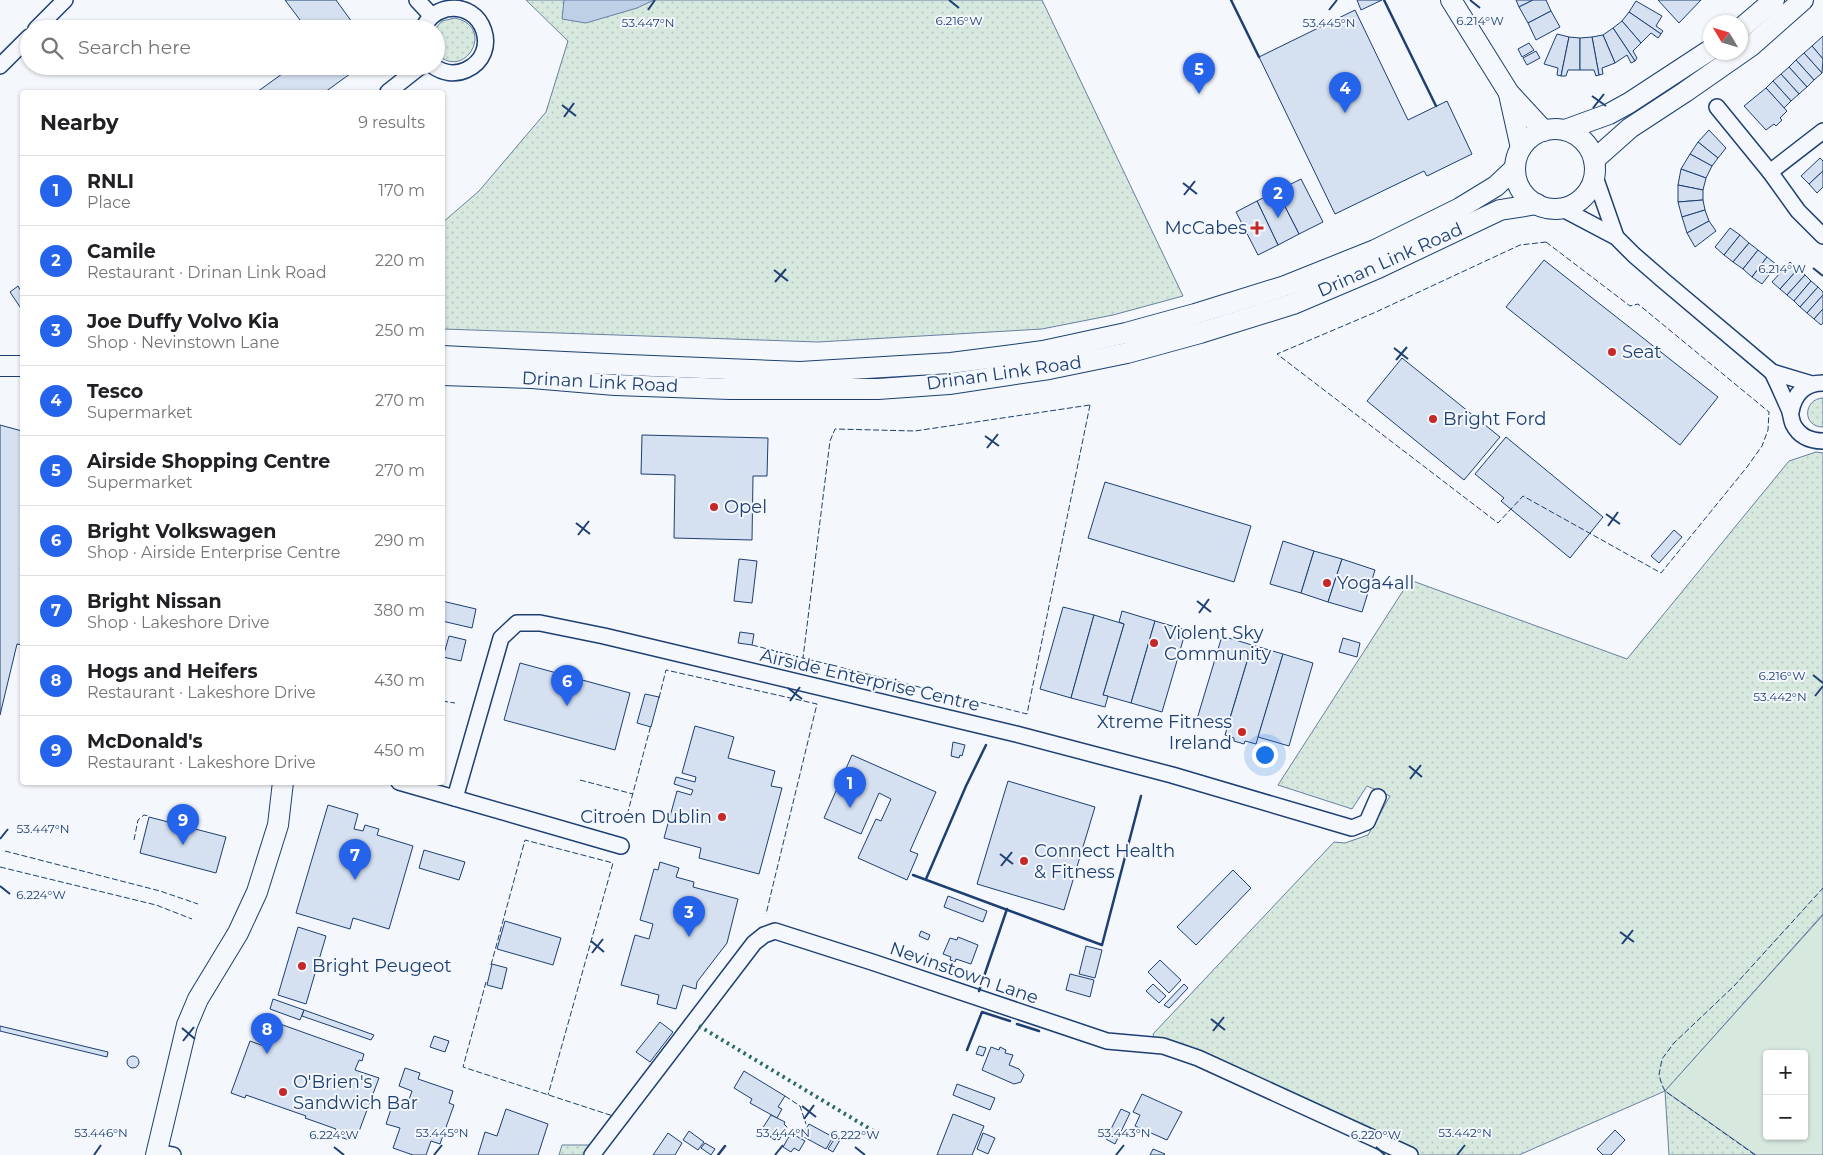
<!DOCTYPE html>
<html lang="en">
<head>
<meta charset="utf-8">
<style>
	:root { --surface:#fff; --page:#f6f6f6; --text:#202124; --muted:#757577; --line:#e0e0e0; --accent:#2563eb }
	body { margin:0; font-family:Montserrat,sans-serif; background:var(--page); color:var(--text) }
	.controls { position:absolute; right:15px; bottom:15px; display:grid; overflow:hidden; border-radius:5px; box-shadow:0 1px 4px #0004 }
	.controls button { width:45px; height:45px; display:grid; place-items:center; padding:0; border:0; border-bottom:1px solid var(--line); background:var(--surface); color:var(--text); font:25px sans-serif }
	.compass { position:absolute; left:1703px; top:15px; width:45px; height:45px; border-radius:50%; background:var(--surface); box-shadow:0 1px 4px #0004; rotate:308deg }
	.you { position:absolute; left:1264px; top:754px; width:18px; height:18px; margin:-12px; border:4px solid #fff; border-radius:50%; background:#1a73e8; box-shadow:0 0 0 8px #1a73e833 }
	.badge { display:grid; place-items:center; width:32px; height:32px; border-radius:50%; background:var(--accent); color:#fff; font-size:16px; font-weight:700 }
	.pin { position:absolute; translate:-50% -41px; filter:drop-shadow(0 1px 2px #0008) }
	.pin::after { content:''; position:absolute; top:26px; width:18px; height:15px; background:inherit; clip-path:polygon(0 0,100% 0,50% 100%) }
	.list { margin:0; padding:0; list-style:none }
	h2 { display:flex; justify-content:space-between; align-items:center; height:65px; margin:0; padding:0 20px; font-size:21px }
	h2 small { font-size:16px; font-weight:400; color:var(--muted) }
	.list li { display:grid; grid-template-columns:32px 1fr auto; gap:15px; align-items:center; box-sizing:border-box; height:70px; padding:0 20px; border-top:1px solid var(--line) }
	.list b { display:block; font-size:19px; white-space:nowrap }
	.list p { margin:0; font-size:16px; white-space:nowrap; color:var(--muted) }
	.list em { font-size:16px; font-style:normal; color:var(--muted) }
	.icon { flex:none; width:28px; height:28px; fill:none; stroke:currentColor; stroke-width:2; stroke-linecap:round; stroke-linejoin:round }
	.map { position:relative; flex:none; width:1823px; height:1155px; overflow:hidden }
	.search { position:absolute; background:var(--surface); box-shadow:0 1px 4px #0004; left:20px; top:20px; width:425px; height:55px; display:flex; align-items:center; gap:12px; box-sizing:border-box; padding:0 18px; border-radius:28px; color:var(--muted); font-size:19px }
	.panel { position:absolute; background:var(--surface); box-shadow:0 1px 4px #0004; left:20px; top:90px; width:425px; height:695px; border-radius:5px }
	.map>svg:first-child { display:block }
</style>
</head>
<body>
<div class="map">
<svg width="1823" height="1155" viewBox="0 0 1823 1155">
	<defs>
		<pattern id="grass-dots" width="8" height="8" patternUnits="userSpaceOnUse" patternTransform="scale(1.25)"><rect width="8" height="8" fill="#d7e8df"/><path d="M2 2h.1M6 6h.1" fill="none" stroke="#b8c8c3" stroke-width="1.8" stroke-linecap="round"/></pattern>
	</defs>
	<rect width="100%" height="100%" fill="#f4f7fb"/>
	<g fill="url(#grass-dots)" stroke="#687fa3">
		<polygon points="526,0 1042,0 1183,296 1113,315 1042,329 818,342 443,329 442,223 479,191 546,112 568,41"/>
		<path d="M 455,18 C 497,27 464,83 436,53 L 435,29 L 442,21 Z"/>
		<path d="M 1823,398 L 1823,427 C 1802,427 1803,399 1823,398 Z"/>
		<polygon points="1816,452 1823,453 1823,914 1666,1090 1756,1155 1669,1155 1665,1091 1519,1155 1410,1155 1156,1045 1153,1034 1334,842 1345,843 1368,835 1390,796 1367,786 1352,809 1278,785 1410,580 1627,659 1789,461"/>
		<polygon points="562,1145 591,1145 584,1155 559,1155"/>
	</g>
	<path fill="#d7e8df" stroke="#687fa3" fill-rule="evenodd" d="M 1823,915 L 1823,1155 L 1756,1155 L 1665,1091 ZM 1767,1054 L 1804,1054 L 1804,1136 L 1767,1136 Z"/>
	<polygon fill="#bed0e5" stroke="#687fa3" points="564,0 654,0 637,8 586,23 562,19"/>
	<g fill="#d5e0f0" stroke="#1d3f73">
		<polygon points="285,0 336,0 357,29 296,29 303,24"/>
		<polygon points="1357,0 1382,0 1361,10"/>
		<polygon points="1516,0 1533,0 1519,7"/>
		<polygon points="1533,0 1546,0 1551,11 1528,23 1519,7"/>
		<polygon points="1658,0 1701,0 1679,23"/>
		<polygon points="1636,1 1662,16 1656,26 1663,31 1661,34 1629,12"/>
		<polygon points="1355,10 1408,120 1447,101 1472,154 1427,176 1424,171 1335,214 1259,57"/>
		<polygon points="1551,11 1560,27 1536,40 1528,23"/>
		<polygon points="1629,12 1661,34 1658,38 1651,33 1641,43 1622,21"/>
		<polygon points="1622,21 1641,43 1633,51 1637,58 1635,61 1613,28"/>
		<polygon points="1613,28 1635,61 1631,63 1627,55 1615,63 1603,35"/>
		<polygon points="1557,34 1569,37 1561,76 1557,75 1558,68 1544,64"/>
		<polygon points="1603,35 1615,63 1602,68 1603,74 1599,75 1592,37"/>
		<polygon points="1823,36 1823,59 1812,46"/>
		<polygon points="1569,37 1580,38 1580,70 1568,70 1566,76 1561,76"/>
		<polygon points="1592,37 1599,75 1596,76 1594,70 1580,70 1580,38"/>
		<polygon points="1529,43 1534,50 1522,57 1518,49"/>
		<polygon points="1812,46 1823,59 1822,73 1804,53"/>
		<polygon points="1536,51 1540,58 1527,65 1523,58"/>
		<polygon points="1804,53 1822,73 1814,80 1796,60"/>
		<polygon points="1796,60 1814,80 1807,87 1789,67"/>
		<polygon points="293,66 361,66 325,92 257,92"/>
		<polygon points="1789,67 1807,87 1799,94 1781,74"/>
		<polygon points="1781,74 1799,94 1791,101 1773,81"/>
		<polygon points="1773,81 1791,101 1784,108 1766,88"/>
		<polygon points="1766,88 1787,111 1780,118 1782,120 1776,126 1774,124 1766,130 1744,106"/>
		<polygon points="1709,130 1726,148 1718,158 1698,142"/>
		<polygon points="1698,142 1718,158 1712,166 1690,154"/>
		<polygon points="1690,154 1712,166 1706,178 1681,169"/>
		<polygon points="1820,158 1823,161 1823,171 1809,184 1801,176"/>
		<polygon points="1681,169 1706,178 1703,190 1678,185"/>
		<polygon points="1823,171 1823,187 1817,193 1809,184"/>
		<polygon points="1301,179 1323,222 1299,234 1277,191"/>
		<polygon points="1678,185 1703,190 1703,200 1678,202"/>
		<polygon points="1277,191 1299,234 1278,245 1257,201"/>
		<polygon points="1703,200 1705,210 1682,217 1678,202"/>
		<polygon points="1257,201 1278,245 1258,255 1236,212"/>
		<polygon points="1705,210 1709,221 1687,233 1682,217"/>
		<polygon points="1709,221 1716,231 1695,247 1687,233"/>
		<polygon points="1730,228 1740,235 1724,255 1715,247"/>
		<polygon points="1740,235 1749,243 1733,262 1724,255"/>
		<polygon points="1749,243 1758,250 1743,269 1733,262"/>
		<polygon points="1758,250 1767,257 1752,277 1743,269"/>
		<polygon points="1767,257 1777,265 1762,284 1752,277"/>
		<polygon points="1544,260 1718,397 1680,445 1506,307"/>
		<polygon points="1790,262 1798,269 1780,289 1772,282"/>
		<polygon points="1798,269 1805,275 1787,295 1780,289"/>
		<polygon points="1805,275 1811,281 1794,301 1787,295"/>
		<polygon points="1811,281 1818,287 1800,307 1794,301"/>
		<polygon points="18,286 22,293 22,310 10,292"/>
		<polygon points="1818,287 1823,292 1823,295 1807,313 1800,307"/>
		<polygon points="1823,295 1823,309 1814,319 1807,313"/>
		<polygon points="1823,309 1823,323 1821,325 1814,319"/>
		<polygon points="1402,358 1500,437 1464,480 1367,401"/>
		<polygon points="0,425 22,431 22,645 17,644 0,715"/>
		<polygon points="642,435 768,438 767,476 753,476 752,540 674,538 675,475 641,474"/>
		<polygon points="1506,437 1603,517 1570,558 1501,501 1504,498 1475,474"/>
		<polygon points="1105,482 1251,526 1234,582 1088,538"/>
		<polygon points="1674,530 1682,537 1659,563 1651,556"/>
		<polygon points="1283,541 1314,551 1301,593 1270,584"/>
		<polygon points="1314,551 1342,559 1328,602 1301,593"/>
		<polygon points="739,559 757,561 752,603 734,601"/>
		<polygon points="1342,559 1375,570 1362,612 1328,602"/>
		<polygon points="442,601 476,609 472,628 442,621"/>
		<polygon points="1063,607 1094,615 1071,698 1040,689"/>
		<polygon points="1122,611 1155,621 1131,703 1103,695 1124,624 1119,622"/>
		<polygon points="1094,615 1124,624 1103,695 1108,696 1105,707 1071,698"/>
		<polygon points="1155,621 1186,630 1162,712 1131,703"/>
		<polygon points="740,632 754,634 752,645 738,643"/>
		<polygon points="449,636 466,640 461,661 443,657"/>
		<polygon points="1222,636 1252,645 1227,728 1197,719"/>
		<polygon points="1343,638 1360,643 1357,657 1339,652"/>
		<polygon points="1252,645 1283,654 1256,744 1245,741 1244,744 1234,741 1234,738 1225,735"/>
		<polygon points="1283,654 1313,663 1289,746 1258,737"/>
		<polygon points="520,663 630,693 615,750 504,720"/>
		<polygon points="645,694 659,697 651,727 637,723"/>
		<polygon points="695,726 734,737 728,758 775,771 771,786 782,788 759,874 699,858 701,848 664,838 677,791 691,795 693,790 674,784 676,777 695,782 696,777 682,773"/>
		<polygon points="953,742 965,745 962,756 960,755 959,758 951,756"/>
		<polygon points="852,755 936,792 910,851 918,854 907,880 858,858 876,819 881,821 891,799 879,793 861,834 824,818"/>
		<polygon points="1008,781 1095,807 1064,910 977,884"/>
		<polygon points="328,805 358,814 354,829 363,831 365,825 379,829 377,835 413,846 389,929 353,918 350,929 296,913"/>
		<polygon points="149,817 226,837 216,873 140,853"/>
		<polygon points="424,850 465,862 459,880 419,868"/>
		<polygon points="660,862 679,868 676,877 694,882 693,887 738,899 727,943 697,982 696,989 683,985 676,1009 657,1004 659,995 621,985 635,935 649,939 653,924 640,920 654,869 658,870"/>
		<polygon points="1233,870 1251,888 1196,945 1177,927"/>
		<polygon points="948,896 987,911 983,922 944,907"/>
		<polygon points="505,921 561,938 553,965 497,949"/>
		<polygon points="298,927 326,936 306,1004 278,995"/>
		<polygon points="921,931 930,935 928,940 919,936"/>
		<polygon points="958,937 978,945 971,964 956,959 955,962 950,960 951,957 943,954 950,938 957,940"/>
		<polygon points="1086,946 1102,950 1095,978 1079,974"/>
		<polygon points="1160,960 1181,980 1169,993 1148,972"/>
		<polygon points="492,964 507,968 502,989 487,985"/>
		<polygon points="1070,974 1094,980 1090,997 1066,990"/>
		<polygon points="1153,984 1166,996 1159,1003 1146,991"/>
		<polygon points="1184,984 1188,988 1169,1008 1164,1005"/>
		<polygon points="273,999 304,1010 300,1020 270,1009"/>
		<polygon points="304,1010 374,1035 371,1040 302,1016"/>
		<polygon points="660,1022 673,1032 650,1062 636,1052"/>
		<polygon points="280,1024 364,1054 362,1061 359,1060 355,1070 379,1078 358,1134 352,1131 349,1140 334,1135 336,1129 305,1118 306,1116 246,1095 245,1098 231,1093 250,1041 264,1046 268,1035 275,1037"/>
		<polygon points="0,1026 108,1052 107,1057 0,1031"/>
		<polygon points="434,1036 449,1041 445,1052 430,1047"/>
		<polygon points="979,1046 986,1048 983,1056 976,1054"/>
		<polygon points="991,1047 999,1050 1000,1047 1006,1050 1005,1053 1013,1055 1009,1065 1019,1069 1024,1075 1021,1082 1014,1084 982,1070"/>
		<circle cx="133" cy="1062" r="6"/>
		<polygon points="405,1068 420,1073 418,1079 453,1091 449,1103 454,1105 440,1144 431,1141 426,1155 413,1155 393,1148 400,1128 386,1124 393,1103 406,1108 412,1091 399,1086"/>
		<polygon points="744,1071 785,1096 778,1107 782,1109 777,1118 750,1103 752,1099 734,1088"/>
		<polygon points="957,1084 995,1098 990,1110 953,1095"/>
		<polygon points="1142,1094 1182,1112 1167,1140 1135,1126 1140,1115 1133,1112"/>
		<polygon points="506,1109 548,1124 538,1155 478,1155 485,1132 497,1136"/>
		<polygon points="1121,1109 1130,1113 1115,1144 1106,1139"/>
		<polygon points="953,1114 984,1126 972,1155 937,1155"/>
		<polygon points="771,1115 785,1122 784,1124 787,1127 779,1140 776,1138 775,1140 764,1134 765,1131 762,1129"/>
		<polygon points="809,1124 833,1137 826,1149 802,1136"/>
		<polygon points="1615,1130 1625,1140 1611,1155 1603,1155 1597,1149"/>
		<polygon points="689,1131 704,1142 698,1150 683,1140"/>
		<polygon points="668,1133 682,1143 675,1155 653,1155"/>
		<polygon points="791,1133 805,1141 799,1151 794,1148 791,1152 783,1147"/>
		<polygon points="983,1133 995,1138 988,1154 977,1149"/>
		<polygon points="835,1138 840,1140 833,1152 828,1149"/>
		<polygon points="705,1143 715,1149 711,1155 701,1148"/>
		<polygon points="1153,1149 1165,1154 1164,1155 1150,1155"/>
	</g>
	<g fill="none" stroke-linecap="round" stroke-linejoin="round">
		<defs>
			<g id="street">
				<polyline points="417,0 432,16"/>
				<polyline points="36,29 65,0"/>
				<path d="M 423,29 C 427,19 435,12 446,9 C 484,1 502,54 466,70 C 455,75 443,73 433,66"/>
				<polyline points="0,66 29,37"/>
				<polyline points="388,92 421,66"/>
				<polyline points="1717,107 1770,172 1798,211 1823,236"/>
				<polyline points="1770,172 1823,131"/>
				<polyline points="1594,174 1616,237"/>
				<polyline points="1561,208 1616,237 1634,255 1664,281 1772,372 1812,384"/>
				<path d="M 1772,372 C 1778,384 1783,396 1789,409 C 1791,414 1791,419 1793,424 C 1799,436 1810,441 1823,441"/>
				<path d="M 1791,412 C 1794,394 1804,383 1823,383"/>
				<polyline points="399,782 621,846"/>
				<polyline points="455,798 501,638 517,623 540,623 604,636 1016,734 1172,775 1352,828 1367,822 1378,797"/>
				<polyline points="157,1152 173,1155"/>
				<polyline points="592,1155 754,943 764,935 775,931 872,962 1107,1041 1163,1046 1198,1058 1410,1155"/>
			</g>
			<g id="secondary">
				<polyline points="1451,0 1509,93 1544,131"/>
				<polyline points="1740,29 1774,0"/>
				<polyline points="1509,94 1521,148"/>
				<circle cx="1555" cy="169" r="40"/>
				<polyline points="1565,130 1609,114 1629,103 1710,50"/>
				<polyline points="1594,160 1630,128 1685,92 1751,46 1803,0"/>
				<polyline points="442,356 628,365 800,372 951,363 1043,351 1126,333 1195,314 1285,286 1375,250 1460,208 1496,186 1515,168"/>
				<polyline points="0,366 22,366"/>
				<polyline points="442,375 532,378 615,385 730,389 878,389 949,384 1049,369 1127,353 1200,333 1293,304 1378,268 1500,210 1537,204"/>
				<polyline points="156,1155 187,1025 198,999 238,933 257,892 278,825 283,782"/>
			</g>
		</defs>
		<use href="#street" stroke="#1d3f73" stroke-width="18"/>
		<use href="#secondary" stroke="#1d3f73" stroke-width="22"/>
		<use href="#street" stroke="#f4f7fb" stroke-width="15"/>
		<use href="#secondary" stroke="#f4f7fb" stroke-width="20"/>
		<polyline stroke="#2c6c60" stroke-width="4" stroke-dasharray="2.5 4" stroke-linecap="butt" points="699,1026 875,1132"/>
		<g stroke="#1d3f73" stroke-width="1" stroke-dasharray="6 2.5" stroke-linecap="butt">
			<polygon points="1546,242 1630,306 1638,304 1769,412 1768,430 1762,446 1747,467 1661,573 1523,496 1498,523 1277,354 1376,312 1520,245"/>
			<polygon points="1090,405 1027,714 803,658 830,441 835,429 915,431"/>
			<polyline points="752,645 803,658"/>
			<polyline points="659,698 666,670 817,704 766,914"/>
			<polyline points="442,701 455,703"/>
			<polyline points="580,780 633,794"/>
			<polyline points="625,823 651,725"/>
			<polyline points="134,840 138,820 144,815 149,816"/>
			<polyline points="5,851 160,891 198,904"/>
			<polyline points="0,867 156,905 192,919"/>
			<polyline points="491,965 525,840 613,863 548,1095"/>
			<polyline points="486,982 463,1067 613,1116"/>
			<polyline points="785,1096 800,1106 806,1124"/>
			<polyline points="1755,1155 1665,1091 1662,1085 1659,1075 1662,1059 1674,1043 1734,986 1823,888"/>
		</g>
		<g stroke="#1d3f73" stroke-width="2.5">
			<polyline points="1231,0 1259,57"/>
			<polyline points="1384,0 1436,106"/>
			<polyline points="913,875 1102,945 1141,796"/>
			<polyline points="926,879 966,786 986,745"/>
			<polyline points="979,991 1007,909"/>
			<polyline points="1017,1024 1039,1031"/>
			<polyline points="967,1050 982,1012 1010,1021"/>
			<polyline points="718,1155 725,1146"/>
		</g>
	</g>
	<path fill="none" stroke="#1d3f73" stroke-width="2" d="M 949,0 L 959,8M 1470,0 L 1480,8M 648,10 L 655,0M 1329,10 L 1337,0M 1592,96 L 1606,106M 562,105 L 576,116M 1593,108 L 1604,94M 564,117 L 574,103M 1183,183 L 1197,194M 1184,195 L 1195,181M 1813,268 L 1823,276M 774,270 L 788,281M 775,282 L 786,269M 1394,348 L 1408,359M 1396,360 L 1407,347M 985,436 L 999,446M 987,448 L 998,434M 1606,514 L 1620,524M 576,523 L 590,534M 1608,526 L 1618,512M 578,535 L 589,521M 1197,601 L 1211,612M 1199,613 L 1209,599M 1813,675 L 1823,683M 788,688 L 802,699M 1815,696 L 1823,686M 790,701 L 800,687M 1409,766 L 1422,777M 1410,779 L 1421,765M 0,839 L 8,829M 1000,854 L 1013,864M 1001,866 L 1012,852M 0,886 L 10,894M 1620,932 L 1634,942M 591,941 L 604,952M 1622,944 L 1633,930M 592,953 L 603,939M 1211,1019 L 1225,1030M 182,1028 L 195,1039M 1213,1031 L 1224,1017M 183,1041 L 194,1027M 802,1106 L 816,1117M 804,1119 L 814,1105M 334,1147 L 344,1155M 855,1147 L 865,1155M 1376,1147 L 1385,1155M 94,1155 L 101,1145M 434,1155 L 442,1145M 775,1155 L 783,1145M 1116,1155 L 1124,1145M 1457,1155 L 1465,1145"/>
	<g fill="#c62828" stroke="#f4f7fb" stroke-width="2">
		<path d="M1254.5 220.5h5v5h5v5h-5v5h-5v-5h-5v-5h5z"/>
		<circle cx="1612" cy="352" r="5"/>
		<circle cx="1433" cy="419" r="5"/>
		<circle cx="714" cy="507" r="5"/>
		<circle cx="1327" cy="583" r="5"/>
		<circle cx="1154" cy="643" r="5"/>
		<circle cx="1242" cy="732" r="5"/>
		<circle cx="722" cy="817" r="5"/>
		<circle cx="1024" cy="861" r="5"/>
		<circle cx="302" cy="966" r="5"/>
		<circle cx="283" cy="1092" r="5"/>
	</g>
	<g text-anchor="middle" stroke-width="4" stroke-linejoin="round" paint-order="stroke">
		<g font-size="18" fill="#1d3f73" stroke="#f4f7fb" text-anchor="start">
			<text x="1247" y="234" text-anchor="end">McCabes</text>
			<text x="1622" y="358">Seat</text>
			<text x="1443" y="425">Bright Ford</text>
			<text x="724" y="513">Opel</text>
			<text x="1337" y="589">Yoga4all</text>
			<text x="1164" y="639">Violent Sky<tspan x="1164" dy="21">Community</tspan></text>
			<text x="1232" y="728" text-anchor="end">Xtreme Fitness<tspan x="1232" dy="21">Ireland</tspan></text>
			<text x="712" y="823" text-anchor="end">Citroen Dublin</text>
			<text x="1034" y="857">Connect Health<tspan x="1034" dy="21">&amp; Fitness</tspan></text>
			<text x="312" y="972">Bright Peugeot</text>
			<text x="293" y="1088">O'Brien's<tspan x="293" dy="21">Sandwich Bar</tspan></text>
		</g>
		<g font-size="18" fill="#1d3f73" stroke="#f4f7fb">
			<text transform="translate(1390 260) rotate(-24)" y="6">Drinan Link Road</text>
			<text transform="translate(1004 373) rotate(-8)" y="6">Drinan Link Road</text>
			<text transform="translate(600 382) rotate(3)" y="6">Drinan Link Road</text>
			<text transform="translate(870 680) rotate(13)" y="6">Airside Enterprise Centre</text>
			<text transform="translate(964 973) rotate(19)" y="6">Nevinstown Lane</text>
		</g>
	</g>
	<g font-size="12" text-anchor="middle" fill="#1d3f73" stroke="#f4f7fb" stroke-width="4" stroke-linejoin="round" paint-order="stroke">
		<text x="959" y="25">6.216°W</text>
		<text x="1480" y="25">6.214°W</text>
		<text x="648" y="27">53.447°N</text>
		<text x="1329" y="27">53.445°N</text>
		<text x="1782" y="273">6.214°W</text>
		<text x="1782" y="680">6.216°W</text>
		<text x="1780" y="701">53.442°N</text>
		<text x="43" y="833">53.447°N</text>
		<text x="41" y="899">6.224°W</text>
		<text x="101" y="1137">53.446°N</text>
		<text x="442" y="1137">53.445°N</text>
		<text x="783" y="1137">53.444°N</text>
		<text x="1124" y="1137">53.443°N</text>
		<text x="1465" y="1137">53.442°N</text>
		<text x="334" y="1139">6.224°W</text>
		<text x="855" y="1139">6.222°W</text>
		<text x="1376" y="1139">6.220°W</text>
	</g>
</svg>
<div class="controls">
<button>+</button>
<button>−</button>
</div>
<svg class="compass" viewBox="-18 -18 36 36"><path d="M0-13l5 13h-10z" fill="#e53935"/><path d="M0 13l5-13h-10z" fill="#757577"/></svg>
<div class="you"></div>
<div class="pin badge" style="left:850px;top:808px">1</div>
<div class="pin badge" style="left:1278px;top:218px">2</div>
<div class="pin badge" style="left:689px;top:937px">3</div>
<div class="pin badge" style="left:1345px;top:113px">4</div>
<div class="pin badge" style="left:1199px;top:94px">5</div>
<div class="pin badge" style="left:567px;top:706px">6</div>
<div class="pin badge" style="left:355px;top:880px">7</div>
<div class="pin badge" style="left:267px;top:1054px">8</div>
<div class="pin badge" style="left:183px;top:845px">9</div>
<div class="search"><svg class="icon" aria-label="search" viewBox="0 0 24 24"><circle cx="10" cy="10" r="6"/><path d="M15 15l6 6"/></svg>Search here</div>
<section class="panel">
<h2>Nearby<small>9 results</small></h2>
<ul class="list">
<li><span class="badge">1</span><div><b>RNLI</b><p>Place</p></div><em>170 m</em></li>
<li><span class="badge">2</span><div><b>Camile</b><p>Restaurant · Drinan Link Road</p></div><em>220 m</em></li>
<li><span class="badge">3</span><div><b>Joe Duffy Volvo Kia</b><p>Shop · Nevinstown Lane</p></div><em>250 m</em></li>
<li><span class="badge">4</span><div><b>Tesco</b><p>Supermarket</p></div><em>270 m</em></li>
<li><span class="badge">5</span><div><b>Airside Shopping Centre</b><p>Supermarket</p></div><em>270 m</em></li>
<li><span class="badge">6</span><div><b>Bright Volkswagen</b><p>Shop · Airside Enterprise Centre</p></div><em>290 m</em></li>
<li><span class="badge">7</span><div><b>Bright Nissan</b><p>Shop · Lakeshore Drive</p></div><em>380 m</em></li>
<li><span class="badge">8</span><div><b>Hogs and Heifers</b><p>Restaurant · Lakeshore Drive</p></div><em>430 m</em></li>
<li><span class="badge">9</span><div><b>McDonald's</b><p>Restaurant · Lakeshore Drive</p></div><em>450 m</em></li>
</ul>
</section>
</div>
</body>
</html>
